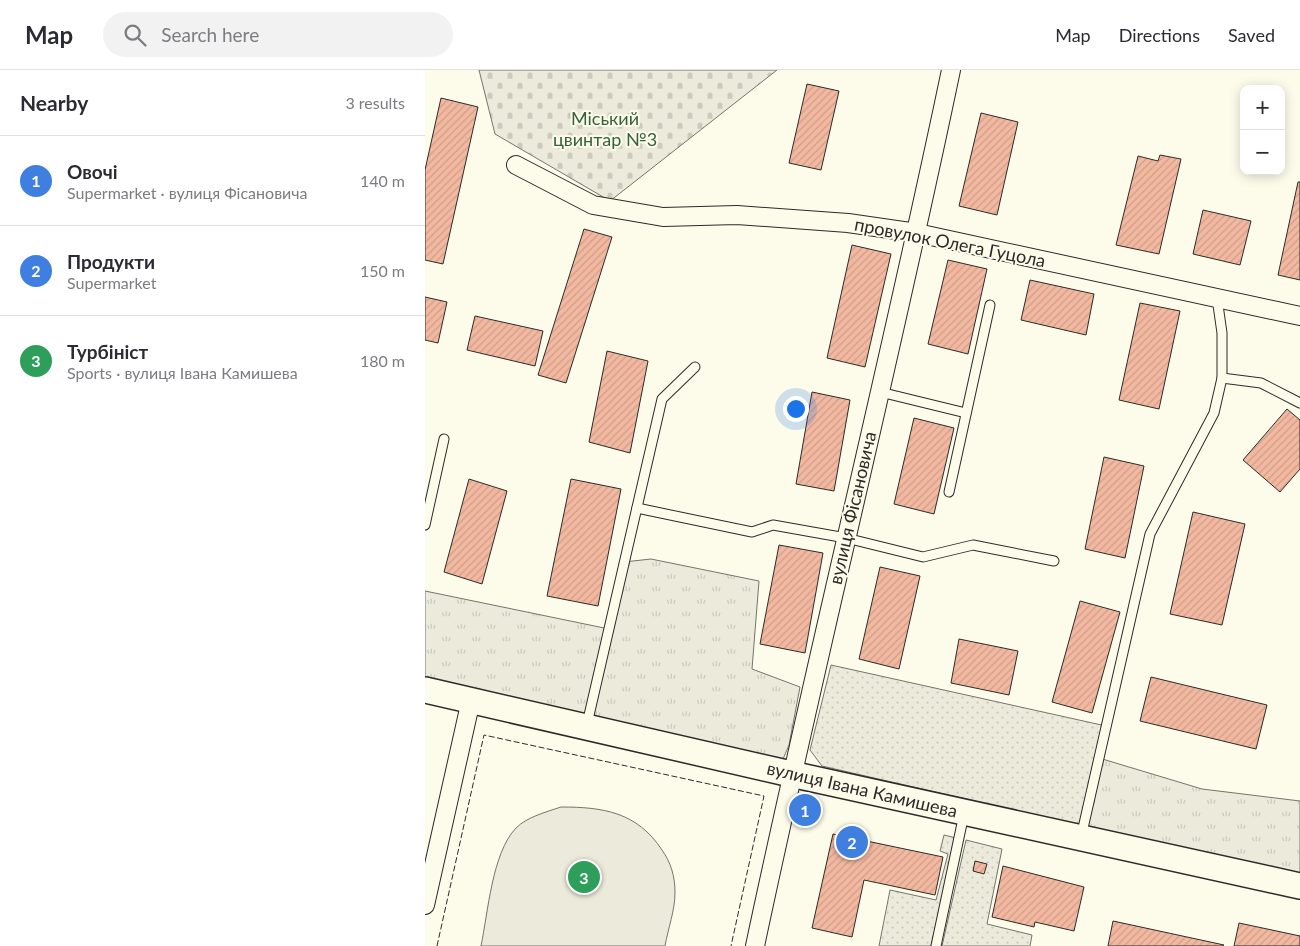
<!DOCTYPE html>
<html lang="en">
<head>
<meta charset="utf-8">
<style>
	:root { --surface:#fff; --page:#f2f2f3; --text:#2b2b33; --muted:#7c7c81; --line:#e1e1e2; --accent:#2563eb }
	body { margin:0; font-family:Lato,sans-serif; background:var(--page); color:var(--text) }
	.controls { position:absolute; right:15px; top:15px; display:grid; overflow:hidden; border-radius:10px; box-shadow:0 2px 12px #0003 }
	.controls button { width:45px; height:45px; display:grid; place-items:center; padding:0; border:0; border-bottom:1px solid var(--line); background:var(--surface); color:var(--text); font:25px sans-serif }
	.you { position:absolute; left:370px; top:338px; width:18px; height:18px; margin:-12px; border:4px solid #fff; border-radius:50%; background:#1a73e8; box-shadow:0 0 0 8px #1a73e833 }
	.badge { display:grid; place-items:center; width:32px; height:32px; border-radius:50%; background:var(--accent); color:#fff; font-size:16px; font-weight:700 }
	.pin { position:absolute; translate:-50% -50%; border:2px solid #fff; box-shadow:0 1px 5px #0006 }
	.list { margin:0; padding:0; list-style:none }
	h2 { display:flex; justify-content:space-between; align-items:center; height:65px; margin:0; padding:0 20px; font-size:21px }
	h2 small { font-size:16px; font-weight:400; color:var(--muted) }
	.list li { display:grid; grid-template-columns:32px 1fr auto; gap:15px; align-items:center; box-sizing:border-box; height:90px; padding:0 20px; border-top:1px solid var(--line) }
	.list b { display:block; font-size:19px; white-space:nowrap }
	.list p { margin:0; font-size:16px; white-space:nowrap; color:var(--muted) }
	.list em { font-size:16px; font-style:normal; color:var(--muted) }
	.icon { flex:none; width:28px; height:28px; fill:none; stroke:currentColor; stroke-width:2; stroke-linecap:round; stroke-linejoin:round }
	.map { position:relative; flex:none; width:875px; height:876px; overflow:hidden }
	header { display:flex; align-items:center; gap:30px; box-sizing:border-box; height:70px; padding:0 25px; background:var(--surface); border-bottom:1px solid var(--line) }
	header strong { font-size:24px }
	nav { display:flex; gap:28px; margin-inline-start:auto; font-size:18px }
	.search { width:350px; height:45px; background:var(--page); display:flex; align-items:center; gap:12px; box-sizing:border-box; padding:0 18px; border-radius:28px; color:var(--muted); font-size:19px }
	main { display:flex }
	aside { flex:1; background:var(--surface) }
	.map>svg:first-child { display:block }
</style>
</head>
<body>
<header>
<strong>Map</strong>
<div class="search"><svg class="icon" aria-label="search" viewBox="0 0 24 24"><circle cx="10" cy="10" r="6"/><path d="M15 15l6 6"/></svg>Search here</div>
<nav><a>Map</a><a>Directions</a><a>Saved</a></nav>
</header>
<main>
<aside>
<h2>Nearby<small>3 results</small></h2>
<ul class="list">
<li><span class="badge" style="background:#3f7fe0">1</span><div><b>Овочі</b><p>Supermarket · вулиця Фісановича</p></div><em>140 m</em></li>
<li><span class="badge" style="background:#3f7fe0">2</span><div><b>Продукти</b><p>Supermarket</p></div><em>150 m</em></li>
<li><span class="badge" style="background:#2e9e5b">3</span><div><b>Турбініст</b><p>Sports · вулиця Івана Камишева</p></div><em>180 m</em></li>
</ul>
</aside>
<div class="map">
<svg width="875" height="876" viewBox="0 0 875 876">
	<defs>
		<pattern id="grass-tufts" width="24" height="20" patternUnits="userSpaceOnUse" patternTransform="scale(1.25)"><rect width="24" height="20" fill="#ecebdb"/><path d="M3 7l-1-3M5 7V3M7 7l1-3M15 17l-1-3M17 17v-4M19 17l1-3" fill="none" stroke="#cbcabc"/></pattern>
		<pattern id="cemetery-stones" width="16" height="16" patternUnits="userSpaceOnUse" patternTransform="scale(1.25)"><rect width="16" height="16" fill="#ecebdb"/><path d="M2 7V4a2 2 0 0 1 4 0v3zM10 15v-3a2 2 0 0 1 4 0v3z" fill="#cbcabc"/></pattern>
		<pattern id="garden-dots" width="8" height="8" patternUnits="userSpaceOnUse" patternTransform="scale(1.25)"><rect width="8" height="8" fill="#ecebdb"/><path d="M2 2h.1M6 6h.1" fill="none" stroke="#cbcabc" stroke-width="1.8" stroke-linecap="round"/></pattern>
		<pattern id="building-hatch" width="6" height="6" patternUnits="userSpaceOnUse" patternTransform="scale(1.25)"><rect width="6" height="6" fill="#f2b8a0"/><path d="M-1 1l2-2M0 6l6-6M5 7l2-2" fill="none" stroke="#d09e8a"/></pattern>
	</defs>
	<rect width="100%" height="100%" fill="#fdfbea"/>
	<g fill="url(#grass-tufts)" stroke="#74746e">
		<polygon points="226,489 334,511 327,599 375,617 364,675 353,701 0,620 0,521 184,559 199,492"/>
		<polygon points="674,688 777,719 875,731 875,816 656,768"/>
	</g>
	<polygon fill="url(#cemetery-stones)" stroke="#74746e" points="54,0 352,0 185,131 70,64"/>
	<g fill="url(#garden-dots)" stroke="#74746e">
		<polygon points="406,595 681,656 658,756 397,696 385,680"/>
		<polygon points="519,765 531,768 506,876 454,876 465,820 511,830 523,784 515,781"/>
		<polygon points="541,770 577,779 562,854 607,865 605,876 517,876"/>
	</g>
	<path fill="#ecebdb" stroke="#74746e" d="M 136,737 C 178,737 212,742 237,780 C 246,793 250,806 250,823 C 250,840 243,859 240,876 L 56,876 C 63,843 67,783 91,758 C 102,747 121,742 136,737 Z"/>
	<g fill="url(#building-hatch)" stroke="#2b2b2b">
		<polygon points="382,14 414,21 396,100 364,93"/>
		<polygon points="16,28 53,37 18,194 0,190 0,100"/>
		<polygon points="556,43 593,52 572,145 534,136"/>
		<polygon points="735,85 756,89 734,184 691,175 713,86 733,91"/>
		<polygon points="873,112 875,112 875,210 853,205"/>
		<polygon points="778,140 826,151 815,195 768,184"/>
		<polygon points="159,159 187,167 141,313 113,305"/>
		<polygon points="427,175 466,184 440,297 402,288"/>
		<polygon points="523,190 562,199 543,284 503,274"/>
		<polygon points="605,210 669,224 661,265 596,250"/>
		<polygon points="0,227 22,232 13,273 0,270"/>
		<polygon points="715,233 755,241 734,339 694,330"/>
		<polygon points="50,246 118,261 110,296 42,280"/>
		<polygon points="182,281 223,291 205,383 164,372"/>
		<polygon points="387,322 425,330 409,421 371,414"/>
		<polygon points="862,339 875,350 875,399 855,422 818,390"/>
		<polygon points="489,348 529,358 509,444 469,434"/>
		<polygon points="679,387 719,396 700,488 660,479"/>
		<polygon points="44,409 82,421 57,514 19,502"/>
		<polygon points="146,409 196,419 173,536 122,526"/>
		<polygon points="768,442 820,454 797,555 745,544"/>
		<polygon points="354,475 398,483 380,583 335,574"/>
		<polygon points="455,497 495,506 474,599 434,589"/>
		<polygon points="655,531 695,542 667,643 627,632"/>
		<polygon points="534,569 593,581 584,625 526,613"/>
		<polygon points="726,607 842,635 831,679 715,651"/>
		<polygon points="408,764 518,787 510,825 439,810 427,867 387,858"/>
		<polygon points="550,791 562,794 559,804 548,801"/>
		<polygon points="578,796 659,817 649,861 610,852 609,857 567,847"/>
		<polygon points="688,851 799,875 798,876 683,876"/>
		<polygon points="814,853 875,866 875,876 809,876"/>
	</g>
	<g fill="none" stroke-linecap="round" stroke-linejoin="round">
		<defs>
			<g id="lane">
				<polyline points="797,308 836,313 875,333"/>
				<polyline points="455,322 541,343"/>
				<polyline points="524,422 565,235"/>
				<polyline points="212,438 327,462 348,455 421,468 498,487 548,475 629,491"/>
				<polyline points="0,455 19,369"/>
				<polyline points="162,654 237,329 270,297"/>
				<polyline points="656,767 725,464 789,343 797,308 797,263 792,228"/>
				<polyline points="511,876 539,744"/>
			</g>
			<g id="street">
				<polyline points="91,95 168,135 238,147 312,145 423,153 492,163 875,246"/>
				<polyline points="0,835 46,630"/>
				<path d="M 330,876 C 392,583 465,293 526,0"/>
			</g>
			<polyline id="secondary" points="0,620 366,704 875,816"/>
		</defs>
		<use href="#lane" stroke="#2b2b2b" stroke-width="11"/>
		<use href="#street" stroke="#2b2b2b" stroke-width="20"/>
		<use href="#secondary" stroke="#2b2b2b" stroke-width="28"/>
		<use href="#lane" stroke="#fdfbea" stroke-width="9"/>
		<use href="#street" stroke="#fdfbea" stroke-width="18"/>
		<use href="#secondary" stroke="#fdfbea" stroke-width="25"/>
		<polyline stroke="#2b2b2b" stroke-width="1" stroke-dasharray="6 2.5" stroke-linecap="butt" points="12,876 59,665 339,726 306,876"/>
	</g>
	<g text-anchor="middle" stroke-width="4" stroke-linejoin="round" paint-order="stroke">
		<g font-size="18" fill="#34623c" stroke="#fdfbea">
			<text x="180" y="55">Міський<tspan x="180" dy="21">цвинтар №3</tspan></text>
		</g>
		<g font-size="18" fill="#2b2b2b" stroke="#fdfbea">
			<text transform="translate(525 173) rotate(11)" y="6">провулок Олега Гуцола</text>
			<text transform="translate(428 438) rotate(-77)" y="6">вулиця Фісановича</text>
			<text transform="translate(437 720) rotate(13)" y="6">вулиця Івана Камишева</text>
		</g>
	</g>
</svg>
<div class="controls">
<button>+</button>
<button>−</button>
</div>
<div class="you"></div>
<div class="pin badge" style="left:380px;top:740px;background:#3f7fe0">1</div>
<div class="pin badge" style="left:427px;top:772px;background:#3f7fe0">2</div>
<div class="pin badge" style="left:159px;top:807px;background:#2e9e5b">3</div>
</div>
</main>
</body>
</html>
